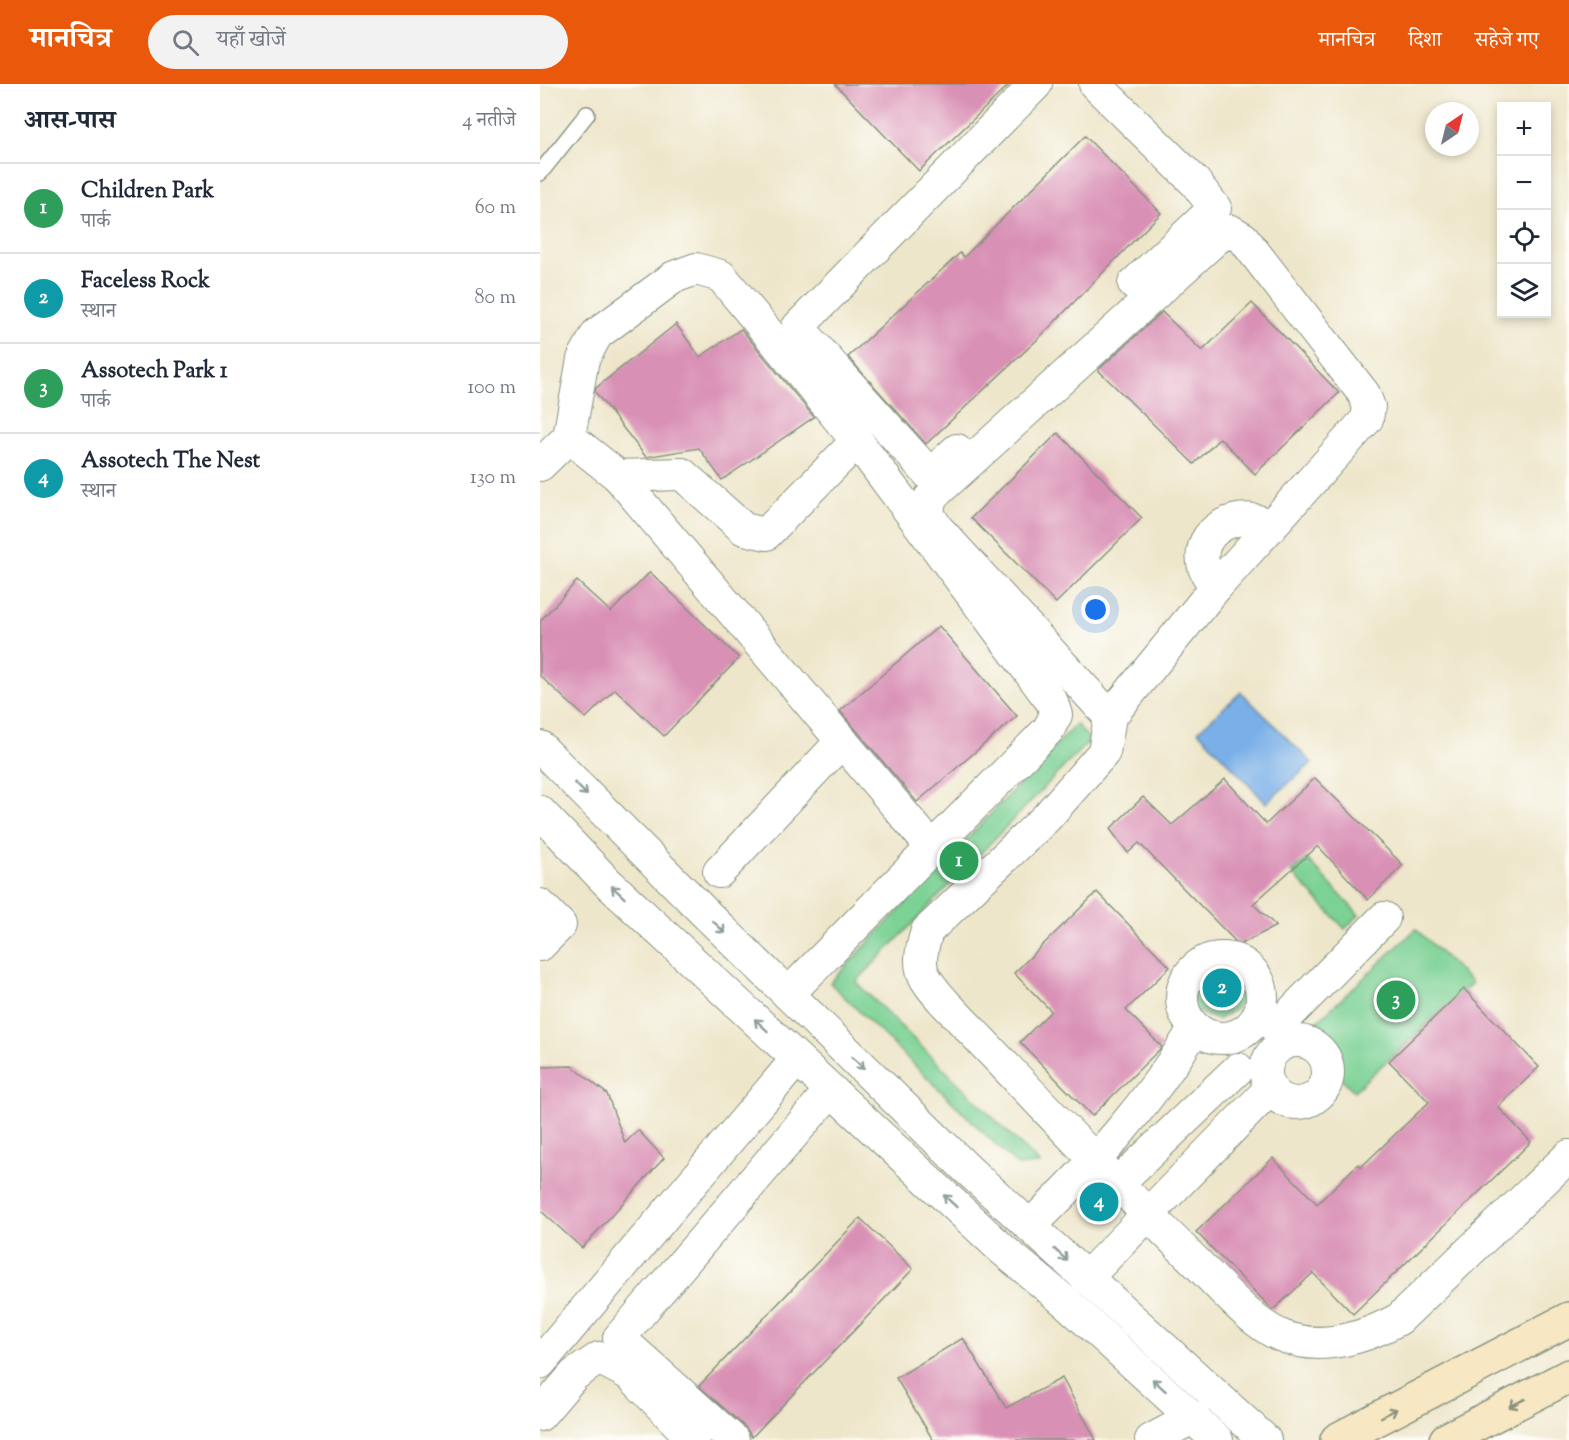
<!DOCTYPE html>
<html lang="hi">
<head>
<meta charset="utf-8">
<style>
	:root { --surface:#fff; --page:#f2f2f3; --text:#1f2937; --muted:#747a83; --line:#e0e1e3; --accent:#ea580c }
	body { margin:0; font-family:"Sorts Mill Goudy","Noto Serif Devanagari",serif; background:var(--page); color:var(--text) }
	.controls { position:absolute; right:18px; top:18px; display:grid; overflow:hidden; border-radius:0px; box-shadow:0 3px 9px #0003 }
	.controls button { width:54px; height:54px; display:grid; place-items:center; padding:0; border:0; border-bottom:2px solid var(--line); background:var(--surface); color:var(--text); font:30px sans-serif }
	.compass { position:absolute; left:885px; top:18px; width:54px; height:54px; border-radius:50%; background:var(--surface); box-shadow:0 3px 9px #0003; rotate:35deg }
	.you { position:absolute; left:556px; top:526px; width:21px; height:21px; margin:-15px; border:4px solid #fff; border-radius:50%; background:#1a73e8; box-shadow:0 0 0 9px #1a73e833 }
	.badge { display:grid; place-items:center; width:39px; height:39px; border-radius:50%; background:var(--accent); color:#fff; font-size:20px; font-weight:700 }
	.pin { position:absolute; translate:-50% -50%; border:3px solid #fff; box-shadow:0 2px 6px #0006 }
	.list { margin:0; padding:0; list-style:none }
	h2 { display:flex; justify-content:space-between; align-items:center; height:78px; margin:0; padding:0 24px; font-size:26px }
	h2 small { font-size:20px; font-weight:400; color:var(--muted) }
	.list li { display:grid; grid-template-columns:39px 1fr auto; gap:18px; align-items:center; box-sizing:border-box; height:90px; padding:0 24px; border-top:2px solid var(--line) }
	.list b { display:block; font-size:22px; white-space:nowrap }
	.list p { margin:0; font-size:20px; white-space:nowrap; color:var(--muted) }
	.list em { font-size:20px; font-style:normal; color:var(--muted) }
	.icon { flex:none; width:33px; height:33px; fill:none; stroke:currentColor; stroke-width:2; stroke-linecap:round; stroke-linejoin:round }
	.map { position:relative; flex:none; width:1029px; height:1356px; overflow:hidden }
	header { display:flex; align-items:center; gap:36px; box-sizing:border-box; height:84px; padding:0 30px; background:var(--accent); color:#fff }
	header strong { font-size:28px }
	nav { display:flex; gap:33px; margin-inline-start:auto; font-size:21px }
	.search { width:420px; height:54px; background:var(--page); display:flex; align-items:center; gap:15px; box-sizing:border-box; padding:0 21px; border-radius:33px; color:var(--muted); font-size:22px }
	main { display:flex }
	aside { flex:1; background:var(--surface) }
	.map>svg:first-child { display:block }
</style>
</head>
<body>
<header>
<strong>मानचित्र</strong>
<div class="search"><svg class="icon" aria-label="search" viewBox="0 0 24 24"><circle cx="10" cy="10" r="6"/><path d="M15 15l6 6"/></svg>यहाँ खोजें</div>
<nav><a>मानचित्र</a><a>दिशा</a><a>सहेजे गए</a></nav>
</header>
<main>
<aside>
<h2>आस-पास<small>4 नतीजे</small></h2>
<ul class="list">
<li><span class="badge" style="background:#2e9e5b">1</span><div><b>Children Park</b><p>पार्क</p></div><em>60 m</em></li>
<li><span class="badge" style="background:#0f9aa8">2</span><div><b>Faceless Rock</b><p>स्थान</p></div><em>80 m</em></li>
<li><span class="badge" style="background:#2e9e5b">3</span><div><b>Assotech Park 1</b><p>पार्क</p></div><em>100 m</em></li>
<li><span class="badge" style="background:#0f9aa8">4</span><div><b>Assotech The Nest</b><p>स्थान</p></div><em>130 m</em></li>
</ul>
</aside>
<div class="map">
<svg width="1029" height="1356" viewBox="0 0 1029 1356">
	<rect width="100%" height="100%" fill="#fdfcf7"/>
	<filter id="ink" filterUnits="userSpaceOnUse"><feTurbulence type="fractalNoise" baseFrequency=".0167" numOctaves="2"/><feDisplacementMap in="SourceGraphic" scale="12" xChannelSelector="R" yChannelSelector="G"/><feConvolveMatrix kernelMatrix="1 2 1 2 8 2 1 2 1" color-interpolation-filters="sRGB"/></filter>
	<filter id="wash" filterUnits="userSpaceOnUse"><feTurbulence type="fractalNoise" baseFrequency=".008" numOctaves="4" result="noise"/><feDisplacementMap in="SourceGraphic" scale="24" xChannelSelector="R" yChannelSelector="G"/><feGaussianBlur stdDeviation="1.35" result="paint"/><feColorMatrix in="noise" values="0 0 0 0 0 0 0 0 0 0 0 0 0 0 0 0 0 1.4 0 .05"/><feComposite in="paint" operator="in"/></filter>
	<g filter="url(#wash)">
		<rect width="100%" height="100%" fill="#eee6ca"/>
		<g fill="#7cd194" stroke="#4e8764" stroke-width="1.5">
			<polygon points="536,640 550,656 316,898 500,1080 478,1082 290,899"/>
			<polygon points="767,775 819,831 805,845 751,788"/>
			<polygon points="876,845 932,899 814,1007 769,962 765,949"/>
			<polygon points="682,881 697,885 714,901 696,925 677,936 652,926 647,911 666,886"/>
		</g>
		<polygon fill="#7ab0e8" stroke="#4c768e" stroke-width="1.5" points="701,608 772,679 726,719 658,647"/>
		<g id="blocks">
			<g fill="#d990b5">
				<polygon points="295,0 470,0 379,87"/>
				<polygon points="545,52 621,129 499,254 386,360 308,273 420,169 424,173"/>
				<polygon points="712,219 799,309 715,390 680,354 654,380 558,286 622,228 662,267"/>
				<polygon points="136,240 160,273 201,245 274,333 182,396 159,364 106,373 55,308 56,304"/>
				<polygon points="518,349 602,434 516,519 431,434"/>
				<polygon points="110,488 199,574 124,652 75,605 46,634 0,592 0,537 37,497 71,528"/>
				<polygon points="399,542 477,632 377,718 300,627"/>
				<polygon points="775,694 863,781 828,816 778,762 713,820 736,842 699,861 599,759 588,769 570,745 603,713 632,741 685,695 726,740"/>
				<polygon points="557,808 630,883 586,926 622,963 552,1032 480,958 511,927 474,889"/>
				<polygon points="924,905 999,983 958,1023 991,1058 813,1230 773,1189 733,1226 656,1148 733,1074 777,1120 818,1080 821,1083 889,1018 849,977"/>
				<polygon points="32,982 67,1010 85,1059 98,1046 124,1074 42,1164 0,1126 0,983"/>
				<polygon points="320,1134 373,1185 212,1353 205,1343 159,1302"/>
				<polygon points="423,1254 466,1324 522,1294 556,1356 393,1356 356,1294"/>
			</g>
		</g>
	</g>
	<g filter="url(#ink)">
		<use href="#blocks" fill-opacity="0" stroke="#86927f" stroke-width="1.5"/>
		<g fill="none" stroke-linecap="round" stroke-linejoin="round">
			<defs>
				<polyline id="lane" points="0,89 47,30"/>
				<g id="street">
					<polyline points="555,0 655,98 675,124 594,200"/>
					<polyline points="29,353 43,275 57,250 134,193 156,185 181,192 317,357"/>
					<polyline points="417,366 390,391 258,243 496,0"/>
					<polyline points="0,381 29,353 78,392 142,390 204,445 226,450 317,357 512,618 516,631 508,646 248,910"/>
					<polyline points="78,392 393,765"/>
					<path d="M 676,503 C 672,497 666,490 664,483 C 655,452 687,431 714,436 C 720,437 726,441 731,443"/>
					<path d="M 570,633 L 397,444 L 388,430 L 390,414 L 678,153 L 691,147 L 703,154 L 824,310 L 829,323 L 827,335 L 676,503 L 570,633 L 564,668 L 506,734 L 387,847 C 376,883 379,890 404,918 C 488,1005 569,1094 656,1178 C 679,1201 712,1240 742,1252 C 782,1268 824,1254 859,1235 L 1029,1072"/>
					<polyline points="0,663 165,829 427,1085 725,1356"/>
					<polyline points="0,728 66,797 463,1166 528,1220 677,1356"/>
					<polyline points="179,788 302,657"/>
					<polyline points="0,821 20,841 0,861"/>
					<circle cx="682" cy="914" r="40"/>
					<polyline points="736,944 844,834"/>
					<circle cx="757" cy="988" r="31"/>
					<polyline points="577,1100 698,985"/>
					<path d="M 490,1142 C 555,1079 607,1022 655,944"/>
					<polyline points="546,1194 730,1005"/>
					<polyline points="0,1279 257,975"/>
					<polyline points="0,1331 34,1291 59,1274 91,1291 154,1356"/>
					<polyline points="193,1356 79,1254 291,1006"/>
					<polyline points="611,1356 654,1333"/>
				</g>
				<g id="secondary">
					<polyline points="797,1356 1029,1235"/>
					<polyline points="906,1356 1029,1292"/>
				</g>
			</defs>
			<use href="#lane" stroke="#86927f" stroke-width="18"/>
			<use href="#street" stroke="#86927f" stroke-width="34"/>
			<use href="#secondary" stroke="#86927f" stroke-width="36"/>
			<use href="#lane" stroke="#fff" stroke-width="15"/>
			<use href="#street" stroke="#fff" stroke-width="32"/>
			<use href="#secondary" stroke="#f7e8c3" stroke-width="33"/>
		</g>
		<defs><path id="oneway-shaft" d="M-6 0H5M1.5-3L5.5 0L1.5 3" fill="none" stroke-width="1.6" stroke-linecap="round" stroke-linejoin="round" transform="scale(1.5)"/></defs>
		<g stroke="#8f9e9a">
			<use href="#oneway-shaft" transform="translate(41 705) rotate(45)"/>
			<use href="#oneway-shaft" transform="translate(78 808) rotate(-137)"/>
			<use href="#oneway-shaft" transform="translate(179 843) rotate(44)"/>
			<use href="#oneway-shaft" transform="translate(221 941) rotate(-137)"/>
			<use href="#oneway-shaft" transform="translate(318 979) rotate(44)"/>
			<use href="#oneway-shaft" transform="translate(410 1117) rotate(-137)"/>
			<use href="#oneway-shaft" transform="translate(521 1171) rotate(42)"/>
			<use href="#oneway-shaft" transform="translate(619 1301) rotate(-138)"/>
		</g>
		<g stroke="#8b927c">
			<use href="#oneway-shaft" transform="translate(977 1319) rotate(153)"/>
			<use href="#oneway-shaft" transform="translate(849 1329) rotate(-28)"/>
		</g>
	</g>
</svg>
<div class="controls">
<button>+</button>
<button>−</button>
<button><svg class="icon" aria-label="locate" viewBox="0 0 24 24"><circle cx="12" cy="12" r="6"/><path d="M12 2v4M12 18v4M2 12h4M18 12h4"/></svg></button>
<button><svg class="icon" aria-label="layers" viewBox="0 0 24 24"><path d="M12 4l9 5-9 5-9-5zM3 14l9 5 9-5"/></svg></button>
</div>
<svg class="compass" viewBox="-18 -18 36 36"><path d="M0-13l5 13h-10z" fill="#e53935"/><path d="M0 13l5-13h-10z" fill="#747a83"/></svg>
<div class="you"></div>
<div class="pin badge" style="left:419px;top:777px;background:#2e9e5b">1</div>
<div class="pin badge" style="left:682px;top:904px;background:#0f9aa8">2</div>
<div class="pin badge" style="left:856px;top:916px;background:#2e9e5b">3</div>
<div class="pin badge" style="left:559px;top:1118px;background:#0f9aa8">4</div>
</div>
</main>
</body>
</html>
